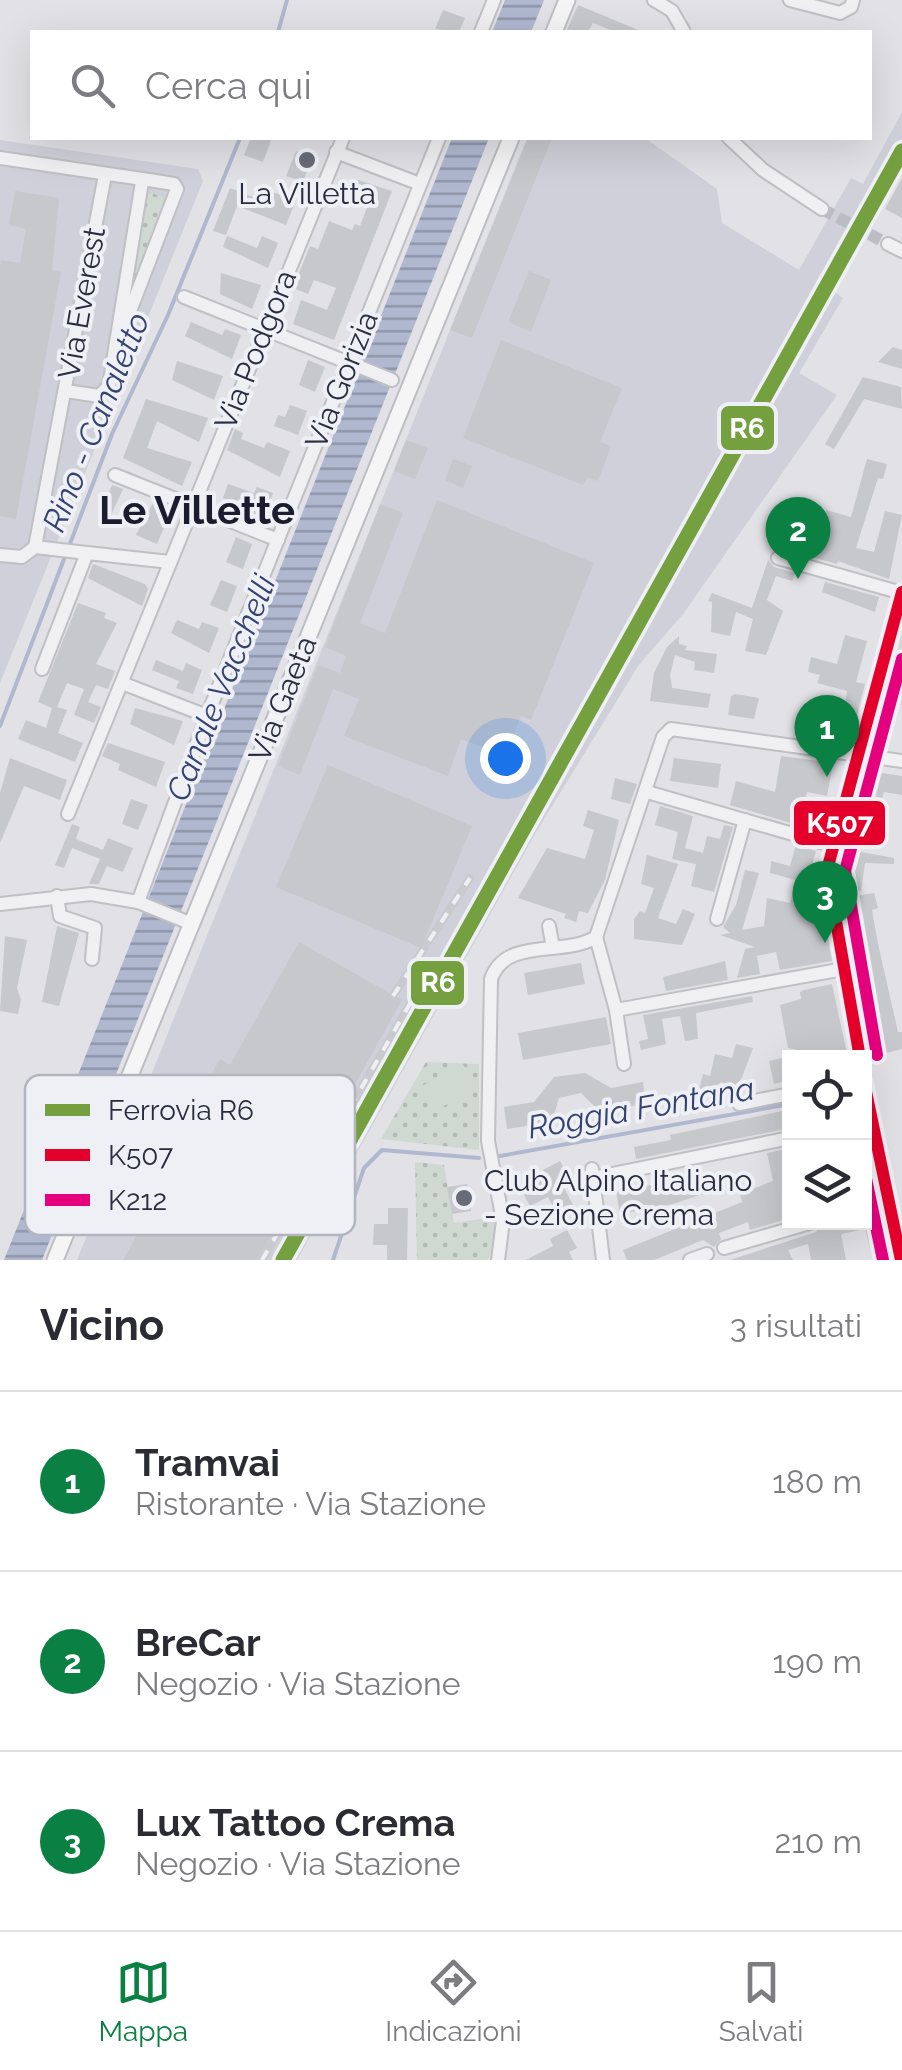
<!DOCTYPE html>
<html lang="it">
<head>
<meta charset="utf-8">
<style>
	:root { --surface:#fff; --page:#f7f7f7; --text:#2b2b33; --muted:#7c7c81; --line:#e1e1e2; --accent:#0b8043 }
	body { margin:0; font-family:Raleway,sans-serif; background:var(--page); color:var(--text) }
	.controls { position:absolute; right:30px; bottom:30px; display:grid; overflow:hidden; border-radius:0px; box-shadow:0 10px 40px #0002 }
	.controls button { width:90px; height:90px; display:grid; place-items:center; padding:0; border:0; border-bottom:2px solid var(--line); background:var(--surface); color:var(--text); font:50px sans-serif }
	.you { position:absolute; left:505px; top:758px; width:35px; height:35px; margin:-25px; border:8px solid #fff; border-radius:50%; background:#1a73e8; box-shadow:0 0 0 15px #1a73e833 }
	.badge { display:grid; place-items:center; width:65px; height:65px; border-radius:50%; background:var(--accent); color:#fff; font-size:32px; font-weight:700 }
	.pin { position:absolute; translate:-50% -82px; filter:drop-shadow(0 2px 5px #0008) }
	.pin::after { content:''; position:absolute; top:52px; width:35px; height:30px; background:inherit; clip-path:polygon(0 0,100% 0,50% 100%) }
	.list { margin:0; padding:0; list-style:none }
	h2 { display:flex; justify-content:space-between; align-items:center; height:130px; margin:0; padding:0 40px; font-size:42px }
	h2 small { font-size:32px; font-weight:400; color:var(--muted) }
	.list li { display:grid; grid-template-columns:65px 1fr auto; gap:30px; align-items:center; box-sizing:border-box; height:180px; padding:0 40px; border-top:2px solid var(--line) }
	.list b { display:block; font-size:38px; white-space:nowrap }
	.list p { margin:0; font-size:32px; white-space:nowrap; color:var(--muted) }
	.list em { font-size:32px; font-style:normal; color:var(--muted) }
	.icon { flex:none; width:55px; height:55px; fill:none; stroke:currentColor; stroke-width:2; stroke-linecap:round; stroke-linejoin:round }
	.map { position:relative; flex:none; width:902px; height:1260px; overflow:hidden }
	.search { position:absolute; background:var(--surface); box-shadow:0 10px 40px #0002; left:30px; right:30px; top:30px; height:110px; display:flex; align-items:center; gap:25px; box-sizing:border-box; padding:0 35px; border-radius:0px; color:var(--muted); font-size:38px }
	.sheet { height:670px; background:var(--surface) }
	nav { display:flex; justify-content:space-around; align-items:center; box-sizing:border-box; height:140px; border-top:2px solid var(--line); background:var(--surface); font-size:28px; color:var(--muted) }
	nav a { display:grid; justify-items:center; gap:5px }
	nav .on { color:var(--accent) }
	.map>svg:first-child { display:block }
</style>
</head>
<body>
<div class="map">
<svg width="902" height="1260" viewBox="0 0 902 1260">
	<defs>
		<pattern id="grass-dots" width="8" height="8" patternUnits="userSpaceOnUse" patternTransform="scale(2.5)"><rect width="8" height="8" fill="#cfd8d1"/><path d="M2 2h.1M6 6h.1" fill="none" stroke="#b2bab4" stroke-width="1.8" stroke-linecap="round"/></pattern>
		<pattern id="water-rules" width="6" height="5" patternUnits="userSpaceOnUse" patternTransform="scale(2.5)"><rect width="6" height="5" fill="#b0b8d0"/><path d="M0 2.5h6" fill="none" stroke="#8f96aa"/></pattern>
	</defs>
	<rect width="100%" height="100%" fill="#e1e1e6"/>
	<g fill="#cfd0d9">
		<polygon points="902,112 902,156 829,288 843,298 799,373 837,395 683,614 638,666 535,834 297,1260 77,1260 527,138 645,138 717,189 722,223 799,270 851,178 863,184"/>
		<polygon points="0,140 198,169 203,181 0,683"/>
	</g>
	<g fill="url(#grass-dots)">
		<polygon points="151,193 167,198 131,286 146,195"/>
		<polygon points="902,634 902,705 893,704 882,744 874,743"/>
		<polygon points="426,1062 479,1064 479,1150 381,1139"/>
		<polygon points="415,1162 444,1165 454,1223 494,1217 497,1235 488,1260 417,1260"/>
	</g>
	<polygon fill="#cfd8d1" points="463,1064 477,1088 433,1112 420,1087"/>
	<g fill="url(#water-rules)">
		<polygon points="505,0 544,0 531,32 492,32"/>
		<polygon points="452,138 489,138 42,1260 4,1260"/>
	</g>
	<g fill="none" stroke-linecap="round" stroke-linejoin="round">
		<g stroke="#b0b8d0" stroke-width="4">
			<polyline points="278,32 287,0"/>
			<polyline points="0,726 112,434 168,315 240,138"/>
			<polyline points="500,1156 790,1104"/>
			<polyline points="333,1260 364,1168 382,1150 479,1158"/>
		</g>
	</g>
	<g fill="#c7c8cc">
		<polygon points="578,5 643,32 615,32 593,23 588,32 566,32"/>
		<polygon points="443,10 465,18 459,32 435,29"/>
		<polygon points="251,138 272,138 263,162 244,155"/>
		<polygon points="528,138 552,138 472,338 450,330"/>
		<polygon points="296,151 312,158 303,182 286,176"/>
		<polygon points="902,178 902,218 885,209"/>
		<polygon points="355,179 392,191 334,340 293,324 301,300 327,310 336,288 314,280 308,294 293,288 310,246 318,249 329,221 352,230 355,224 360,226 371,197 351,189"/>
		<polygon points="230,188 256,198 260,188 296,200 286,225 237,206 226,235 213,231"/>
		<polygon points="15,191 59,198 52,270 61,272 16,519 0,516 0,267 1,260 20,263 26,229 9,225"/>
		<polygon points="227,236 257,248 262,236 278,243 268,268 223,247"/>
		<polygon points="529,271 551,280 531,332 508,322"/>
		<polygon points="221,273 261,285 252,309 220,294"/>
		<polygon points="191,322 222,335 225,329 241,335 232,359 185,336"/>
		<polygon points="501,340 622,388 600,442 611,446 598,481 587,477 583,485 463,438"/>
		<polygon points="893,347 902,350 902,369 878,362"/>
		<polygon points="308,360 325,367 315,392 299,385"/>
		<polygon points="177,361 223,376 214,400 172,380"/>
		<polygon points="863,377 901,387 902,409 864,399 834,449 825,444"/>
		<polygon points="146,399 208,418 199,442 157,421 147,448 192,462 182,486 123,458"/>
		<polygon points="290,405 307,411 298,435 274,426 278,415 285,417"/>
		<polygon points="235,429 243,433 241,439 264,448 267,442 290,451 280,477 227,450"/>
		<polygon points="406,440 428,448 415,479 394,471"/>
		<polygon points="453,459 472,466 463,488 445,480"/>
		<polygon points="867,459 887,464 883,479 878,478 856,548 874,552 885,511 902,515 889,579 838,561 837,564 812,557 826,510 851,517"/>
		<polygon points="228,484 254,493 257,487 273,493 263,519 223,498"/>
		<polygon points="112,485 123,489 107,524 98,521"/>
		<polygon points="437,500 594,563 531,720 521,716 505,755 461,739 448,776 344,736 359,699 333,689 300,775 278,766 318,665 340,673 346,656 325,647 380,504 403,513 360,623 385,633"/>
		<polygon points="153,503 171,511 157,544 136,535"/>
		<polygon points="236,537 252,544 243,569 226,562"/>
		<polygon points="768,560 774,567 795,573 792,581 776,576 767,600 783,611 766,655 745,651 753,619 736,612 730,636 711,632 712,602 708,601 712,593 752,608"/>
		<polygon points="93,564 145,584 148,589 142,606 88,578"/>
		<polygon points="221,580 237,586 227,612 210,605"/>
		<polygon points="825,582 879,597 875,612 822,592"/>
		<polygon points="78,603 106,613 104,618 117,623 96,664 115,671 108,689 96,685 88,702 101,707 94,723 74,715 84,689 67,683 57,707 67,710 58,733 83,743 75,762 18,739 26,720 46,728 52,708 38,702"/>
		<polygon points="177,620 199,629 202,622 219,628 209,653 171,633"/>
		<polygon points="845,635 867,641 856,682 865,684 850,741 807,734 810,712 838,717 839,709 844,710 847,691 817,683 820,675 808,672 811,657 837,664"/>
		<polygon points="679,636 679,644 687,646 685,650 717,654 714,673 694,670 695,662 675,655 670,675 672,688 711,694 708,708 650,701 654,673 667,647"/>
		<polygon points="156,660 183,671 186,663 202,670 193,694 176,688 179,681 152,670"/>
		<polygon points="735,694 759,698 754,719 728,715 731,696"/>
		<polygon points="135,708 183,721 174,745 130,724"/>
		<polygon points="108,743 165,762 156,787 118,770 120,764 102,756"/>
		<polygon points="781,756 833,763 827,796 807,792 798,825 730,805 736,781 775,792"/>
		<polygon points="10,758 67,780 60,800 24,786 0,843 0,793"/>
		<polygon points="674,758 721,764 718,788 670,781"/>
		<polygon points="328,765 472,826 421,948 276,887"/>
		<polygon points="869,771 902,776 902,795 884,792 878,811 860,807"/>
		<polygon points="615,778 637,784 630,804 611,799"/>
		<polygon points="131,799 148,805 138,830 122,824"/>
		<polygon points="660,806 693,816 685,848 703,853 707,836 720,839 724,825 733,827 714,892 691,886 696,864 672,859 678,832 655,825"/>
		<polygon points="588,810 619,820 605,880 588,913 579,911 576,922 564,918 566,914 518,898 547,848 585,859 594,830 583,826"/>
		<polygon points="855,816 864,819 856,851 894,858 894,864 865,863 861,891 854,890 855,870 843,867"/>
		<polygon points="72,824 80,827 76,839 103,850 108,838 133,848 123,872 107,866 99,884 89,884 100,859 72,848 64,868 55,865"/>
		<polygon points="796,845 816,851 805,889 814,895 808,919 825,923 832,961 780,970 776,952 757,956 760,974 737,978 745,949 755,947 720,935 730,933 723,927 736,905 745,870 759,873 742,930 764,926 767,898 790,903 796,880 770,873 771,861 790,866"/>
		<polygon points="647,855 678,864 658,918 676,924 683,909 695,914 682,945 634,939 634,919 640,911 645,913 654,888 641,884"/>
		<polygon points="874,893 878,908 872,910 878,944 898,1032 902,1032 902,1049 882,1054 854,913 847,914 844,898"/>
		<polygon points="57,926 79,933 59,1006 42,1002"/>
		<polygon points="5,936 27,940 17,988 21,1000 18,1014 0,1011"/>
		<polygon points="299,942 402,1000 257,1260 123,1260 206,1111 194,1105 220,1059 230,1065"/>
		<polygon points="725,961 728,980 666,991 663,977"/>
		<polygon points="581,963 585,984 528,995 524,973"/>
		<polygon points="832,984 848,1058 797,1058 805,1052 788,1048 780,1005 801,999 800,992 804,990"/>
		<polygon points="752,996 753,1002 696,1013 698,1039 685,1041 680,1016 662,1019 666,1044 641,1050 639,1041 648,1039 643,1015"/>
		<polygon points="606,1017 611,1044 523,1060 518,1033"/>
		<polygon points="736,1044 753,1048 741,1080 736,1085 720,1082 716,1095 699,1090 703,1074 710,1076 715,1054 732,1058"/>
		<polygon points="790,1056 790,1080 774,1084 769,1061"/>
		<polygon points="585,1073 611,1088 643,1082 646,1104 599,1111 581,1093 559,1098 552,1122 507,1129 504,1107 534,1102 554,1077"/>
		<polygon points="787,1110 790,1128 636,1159 634,1147 671,1140 670,1135"/>
		<polygon points="790,1148 790,1218 750,1230 748,1222 719,1233 721,1239 714,1247 703,1240 654,1260 627,1260 623,1250 742,1202 740,1194 773,1181 767,1153"/>
		<polygon points="864,1153 868,1153 876,1190 864,1193"/>
		<polygon points="560,1161 569,1178 561,1182 573,1205 557,1214 548,1197 530,1206 521,1189 546,1176 543,1170"/>
		<polygon points="715,1172 718,1189 673,1204 620,1214 616,1192"/>
		<polygon points="467,1184 471,1211 452,1214 447,1187"/>
		<polygon points="388,1208 408,1208 407,1260 387,1260 387,1245 373,1245 374,1224 388,1224"/>
		<polygon points="881,1214 891,1260 883,1260 877,1247 870,1248 865,1229 841,1234 846,1260 811,1260 808,1244 788,1250 793,1260 730,1260 816,1232 823,1222 864,1222 864,1218"/>
		<polygon points="567,1230 577,1248 569,1252 573,1260 526,1260 553,1246 550,1239"/>
	</g>
	<g fill="none" stroke-linecap="round" stroke-linejoin="round">
		<polyline stroke="#bcbdc4" stroke-width="12" stroke-dasharray="12 6" stroke-linecap="butt" points="822,209 888,244"/>
		<defs>
			<g id="minor">
				<polyline points="654,0 672,11 684,32"/>
				<polyline points="790,0 840,13 851,7 853,0"/>
				<polyline points="481,32 494,0"/>
				<polyline points="729,138 763,170 822,209"/>
				<polyline points="336,152 420,184"/>
				<polyline points="0,158 149,180 174,184 177,189 117,345"/>
				<polyline points="888,244 902,251"/>
				<polyline points="184,297 349,363"/>
				<polyline points="360,367 392,380"/>
				<polyline points="66,391 99,396 109,386 142,182"/>
				<polyline points="115,475 278,540"/>
				<polyline points="35,547 105,175"/>
				<polyline points="35,547 87,553"/>
				<polyline points="0,555 22,557 35,547"/>
				<polyline points="778,558 902,593"/>
				<polyline points="42,669 87,553 170,562"/>
				<polyline points="122,683 207,716"/>
				<polyline points="647,792 831,845"/>
				<polyline points="68,814 343,138"/>
				<polyline points="57,896 60,916 95,928 92,959"/>
				<polyline points="138,902 207,716 439,138"/>
				<polyline points="0,904 91,894 138,902 192,924"/>
				<polyline points="717,919 745,820"/>
				<polyline points="549,926 553,948"/>
				<polyline points="596,937 663,737 671,729 902,761"/>
				<polyline points="596,937 616,1010 844,969"/>
				<polyline points="616,1010 624,1064"/>
				<polyline points="860,1058 827,870 902,592"/>
				<polyline points="864,1080 901,1260"/>
				<polyline points="739,1104 790,1094"/>
				<polyline points="592,1169 603,1260"/>
				<polyline points="593,1178 790,1138"/>
				<polyline points="864,1208 889,1201"/>
				<polyline points="724,1248 813,1222"/>
				<path d="M 498,1260 L 503,1221 L 488,1141 L 491,979 C 506,936 565,957 596,937"/>
				<polyline points="690,1260 707,1254"/>
			</g>
			<g id="major">
				<polyline points="554,32 567,0"/>
				<polyline points="55,1260 511,138"/>
			</g>
		</defs>
		<use href="#minor" stroke="#bfbfc4" stroke-width="16"/>
		<use href="#major" stroke="#bdbec3" stroke-width="19"/>
		<use href="#minor" stroke="#f0f0f2" stroke-width="12"/>
		<use href="#major" stroke="#f5f5f6" stroke-width="15"/>
		<defs>
			<g id="rail">
				<polyline points="393,996 470,878"/>
				<polyline points="262,1260 411,1002"/>
			</g>
		</defs>
		<use href="#rail" stroke="#c9cace" stroke-width="8"/>
		<use href="#rail" stroke="#eef0f5" stroke-width="4" stroke-dasharray="11" stroke-linecap="butt"/>
		<defs>
			<g id="bus-1">
				<polyline points="860,1058 827,870 902,592"/>
				<polyline points="864,1082 901,1260"/>
			</g>
			<g id="bus-2">
				<polyline points="877,1055 845,871 902,659"/>
				<polyline points="864,1169 883,1260"/>
			</g>
		</defs>
		<use href="#bus-1" stroke="#eef0f5" stroke-width="20"/>
		<use href="#bus-2" stroke="#eef0f5" stroke-width="20"/>
		<use href="#bus-1" stroke="#e4002b" stroke-width="12"/>
		<use href="#bus-2" stroke="#e5007d" stroke-width="12"/>
		<defs>
			<polyline id="rail-1" points="283,1260 902,151"/>
		</defs>
		<use href="#rail-1" stroke="#eef0f5" stroke-width="22"/>
		<use href="#rail-1" stroke="#74a03f" stroke-width="15"/>
	</g>
	<g fill="#696b79" stroke="#eef0f5" stroke-width="4">
		<circle cx="307" cy="160" r="10"/>
		<circle cx="464" cy="1198" r="10"/>
	</g>
	<g text-anchor="middle" stroke-width="8" stroke-linejoin="round" paint-order="stroke">
		<g font-size="30" fill="#282c3e" stroke="#eef0f5">
			<text x="307" y="204">La Villetta</text>
			<text x="484" y="1191" text-anchor="start">Club Alpino Italiano<tspan x="484" dy="34">- Sezione Crema</tspan></text>
		</g>
		<g font-size="30" fill="#282c3e" stroke="#eef0f5">
			<text transform="translate(82 303) rotate(-80)" y="10">Via Everest</text>
			<text transform="translate(256 350) rotate(-68)" y="10">Via Podgora</text>
			<text transform="translate(342 380) rotate(-68)" y="10">Via Gorizia</text>
			<text transform="translate(283 699) rotate(-68)" y="10">Via Gaeta</text>
		</g>
		<g font-size="32" font-style="italic" fill="#344270" stroke="#eef0f5">
			<text transform="translate(96 422) rotate(-68)" y="11">Rino - Canaletto</text>
			<text transform="translate(221 688) rotate(-68)" y="11">Canale Vacchelli</text>
			<text transform="translate(641 1108) rotate(-10)" y="11">Roggia Fontana</text>
		</g>
		<g font-size="40" font-weight="bold" fill="#1b1d2f" stroke="#eef0f5">
			<text x="197" y="524">Le Villette</text>
		</g>
	</g>
	<rect x="25" y="1075" width="330" height="160" rx="15" fill="#eef0f5" stroke="#b3b5be" stroke-width="2.5"/>
	<rect x="45" y="1104" width="45" height="12" fill="#74a03f"/>
	<rect x="45" y="1149" width="45" height="12" fill="#e4002b"/>
	<rect x="45" y="1194" width="45" height="12" fill="#e5007d"/>
	<g font-size="28" fill="#282c3e">
		<text x="108" y="1120">Ferrovia R6</text>
		<text x="108" y="1165">K507</text>
		<text x="108" y="1210">K212</text>
	</g>
	<g stroke="#eef0f5" stroke-width="4">
		<rect x="719" y="404" width="57" height="48" rx="10" fill="#74a03f"/>
		<rect x="792" y="799" width="95" height="48" rx="10" fill="#e4002b"/>
		<rect x="409" y="959" width="57" height="48" rx="10" fill="#74a03f"/>
	</g>
	<g font-size="28" text-anchor="middle" font-weight="bold" fill="#fff">
		<text x="747" y="438">R6</text>
		<text x="840" y="833">K507</text>
		<text x="438" y="992">R6</text>
	</g>
</svg>
<div class="controls">
<button><svg class="icon" aria-label="locate" viewBox="0 0 24 24"><circle cx="12" cy="12" r="6"/><path d="M12 2v4M12 18v4M2 12h4M18 12h4"/></svg></button>
<button><svg class="icon" aria-label="layers" viewBox="0 0 24 24"><path d="M12 4l9 5-9 5-9-5zM3 14l9 5 9-5"/></svg></button>
</div>
<div class="you"></div>
<div class="pin badge" style="left:827px;top:777px">1</div>
<div class="pin badge" style="left:798px;top:579px">2</div>
<div class="pin badge" style="left:825px;top:943px">3</div>
<div class="search"><svg class="icon" aria-label="search" viewBox="0 0 24 24"><circle cx="10" cy="10" r="6"/><path d="M15 15l6 6"/></svg>Cerca qui</div>
</div>
<section class="sheet">
<h2>Vicino<small>3 risultati</small></h2>
<ul class="list">
<li><span class="badge">1</span><div><b>Tramvai</b><p>Ristorante · Via Stazione</p></div><em>180 m</em></li>
<li><span class="badge">2</span><div><b>BreCar</b><p>Negozio · Via Stazione</p></div><em>190 m</em></li>
<li><span class="badge">3</span><div><b>Lux Tattoo Crema</b><p>Negozio · Via Stazione</p></div><em>210 m</em></li>
</ul>
</section>
<nav>
<a class="on"><svg class="icon" aria-label="map" viewBox="0 0 24 24"><path d="M3 6l6-2 6 2 6-2v14l-6 2-6-2-6 2zM9 4v14M15 6v14"/></svg>Mappa</a>
<a><svg class="icon" aria-label="directions" viewBox="0 0 24 24"><path d="M12 3l9 9-9 9-9-9zM9 14v-3h6M13 9l2 2-2 2"/></svg>Indicazioni</a>
<a><svg class="icon" aria-label="saved" viewBox="0 0 24 24"><path d="M7 4h10v16l-5-4-5 4z"/></svg>Salvati</a>
</nav>
</body>
</html>
